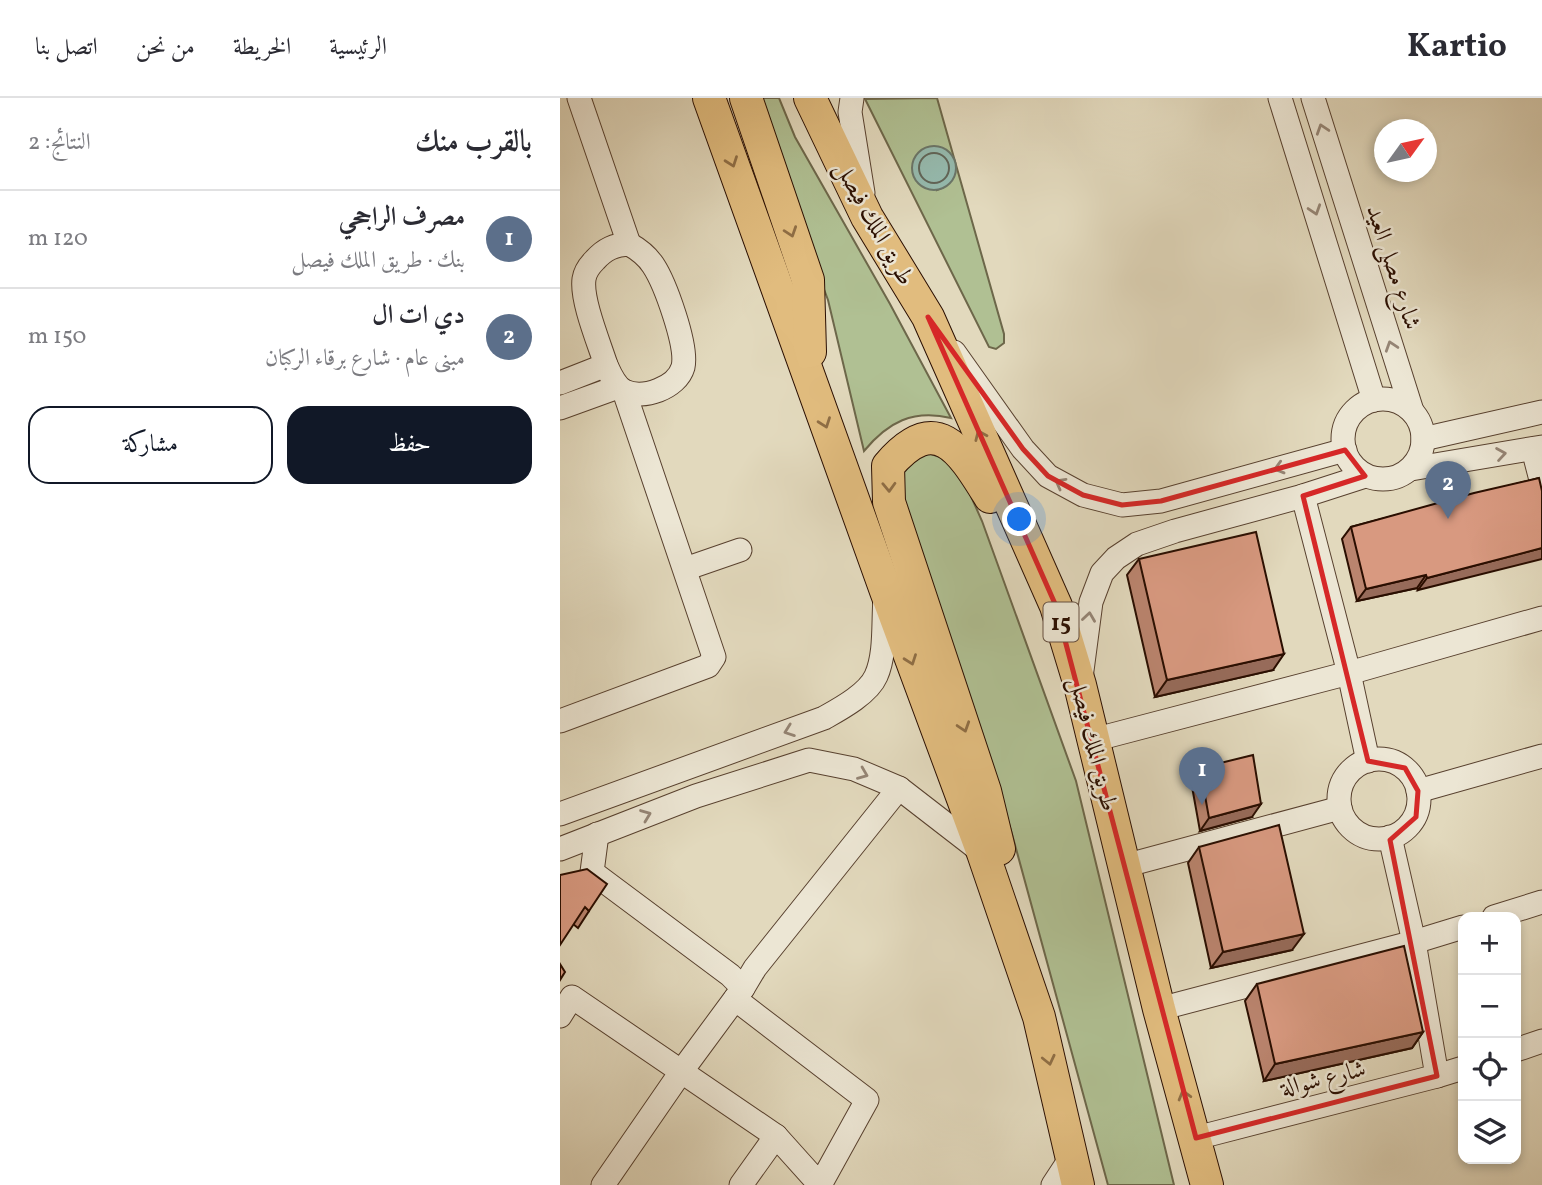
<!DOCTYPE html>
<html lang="ar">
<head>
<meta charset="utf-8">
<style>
	:root { --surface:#fff; --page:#f2f2f3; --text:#2b2b33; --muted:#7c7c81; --line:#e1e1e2; --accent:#111827 }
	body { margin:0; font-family:Vollkorn,Amiri,serif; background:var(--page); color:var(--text); direction:rtl }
	.controls { position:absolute; right:21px; bottom:21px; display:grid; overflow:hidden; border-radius:14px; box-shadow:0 4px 10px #0003 }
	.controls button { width:63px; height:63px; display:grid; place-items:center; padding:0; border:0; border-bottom:2px solid var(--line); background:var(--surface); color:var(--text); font:35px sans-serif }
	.compass { position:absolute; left:814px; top:21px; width:63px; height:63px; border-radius:50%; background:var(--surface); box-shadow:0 4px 10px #0003; rotate:57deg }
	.you { position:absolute; left:460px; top:422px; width:24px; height:24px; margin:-18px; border:5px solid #fff; border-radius:50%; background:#1a73e8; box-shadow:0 0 0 10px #1a73e833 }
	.badge { display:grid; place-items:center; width:46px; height:46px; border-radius:50%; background:var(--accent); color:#fff; font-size:23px; font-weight:700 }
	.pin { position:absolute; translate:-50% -58px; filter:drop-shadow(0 2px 4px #0008) }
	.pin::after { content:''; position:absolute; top:37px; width:24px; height:21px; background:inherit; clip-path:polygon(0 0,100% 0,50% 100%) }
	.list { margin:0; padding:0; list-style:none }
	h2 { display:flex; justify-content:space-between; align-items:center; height:91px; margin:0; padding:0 28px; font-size:30px }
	h2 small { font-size:23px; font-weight:400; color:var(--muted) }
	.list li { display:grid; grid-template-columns:46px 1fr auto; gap:21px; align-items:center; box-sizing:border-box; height:98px; padding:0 28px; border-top:2px solid var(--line) }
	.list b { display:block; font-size:26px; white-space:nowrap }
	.list p { margin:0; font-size:23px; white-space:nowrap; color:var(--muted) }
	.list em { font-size:23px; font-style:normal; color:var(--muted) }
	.actions { display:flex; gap:14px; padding:21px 28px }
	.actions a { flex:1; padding:16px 0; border:2px solid var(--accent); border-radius:21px; text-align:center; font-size:24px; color:var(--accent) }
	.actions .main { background:var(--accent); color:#fff }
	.icon { flex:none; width:38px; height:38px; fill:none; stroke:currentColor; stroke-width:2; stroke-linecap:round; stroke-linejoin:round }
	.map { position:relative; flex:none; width:982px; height:1087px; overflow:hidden; direction:ltr }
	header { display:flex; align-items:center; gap:42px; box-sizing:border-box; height:98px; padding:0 35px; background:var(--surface); border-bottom:2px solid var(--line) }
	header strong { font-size:33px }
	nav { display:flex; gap:38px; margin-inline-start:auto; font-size:24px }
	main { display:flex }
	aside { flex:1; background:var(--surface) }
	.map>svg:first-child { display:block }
</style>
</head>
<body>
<header>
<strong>Kartio</strong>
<nav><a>الرئيسية</a><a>الخريطة</a><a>من نحن</a><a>اتصل بنا</a></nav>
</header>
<main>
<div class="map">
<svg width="982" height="1087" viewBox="0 0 982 1087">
	<rect width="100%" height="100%" fill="#e2d9bd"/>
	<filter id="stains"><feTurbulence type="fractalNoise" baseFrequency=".00286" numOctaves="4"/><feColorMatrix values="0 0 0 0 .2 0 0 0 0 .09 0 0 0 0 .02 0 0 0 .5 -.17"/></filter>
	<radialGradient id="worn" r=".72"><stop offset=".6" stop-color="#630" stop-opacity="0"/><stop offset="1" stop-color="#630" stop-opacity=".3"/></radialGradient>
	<g fill="#b0c093" stroke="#6d674a" stroke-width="2" fill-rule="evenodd">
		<path d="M 196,0 L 219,0 L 235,39 L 330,206 L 391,320 C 353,311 328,324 304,353 L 268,202 L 215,61 Z"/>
		<path d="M 377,0 L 444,236 L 444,245 L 436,251 L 429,249 L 305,1 ZM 381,50 C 400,61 398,85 377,92 Z"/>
		<polygon points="366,354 390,363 405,385 422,423 516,683 614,1087 548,1087 452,736 418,623 337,389 347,363"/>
	</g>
	<circle fill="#95baae" stroke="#6a7568" stroke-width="2" cx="374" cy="70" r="22"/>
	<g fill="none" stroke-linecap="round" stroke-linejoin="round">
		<circle stroke="#606457" stroke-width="2" cx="374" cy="70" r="15"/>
		<defs>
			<g id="minor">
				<polyline points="19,0 69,146"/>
				<polyline points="292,0 290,14 303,95"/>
				<polyline points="720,0 814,302"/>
				<polyline points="753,0 852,313"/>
				<path d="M 69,146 C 78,151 87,158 93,167 C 105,185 128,248 123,269 C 117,290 83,302 64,293 C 55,288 50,276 46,267 C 39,245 21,202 24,181 C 25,174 30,167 35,162 C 45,151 54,147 69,146 Z"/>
				<polyline points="394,254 463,351 488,378 523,397 562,407 601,403 785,352"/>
				<polyline points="0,285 46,267"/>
				<circle cx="823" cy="341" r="40"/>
				<polyline points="0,310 58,289"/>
				<polyline points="863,341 982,314"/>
				<polyline points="973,351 982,386"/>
				<polyline points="851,371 982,349"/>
				<polyline points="743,398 789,575 808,663"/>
				<polyline points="125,471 180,452"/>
				<polyline points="521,580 531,504 542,475 556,460 577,446 615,433 743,398 805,378"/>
				<polyline points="0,623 148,568 154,559 64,293"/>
				<polyline points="533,642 789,575 982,520"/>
				<circle cx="819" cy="701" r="40"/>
				<polyline points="858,693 982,658"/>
				<path d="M 0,716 L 264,620 C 280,611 308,596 316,578 C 326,556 323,524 325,500"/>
				<polyline points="37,736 32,774 170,877 183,890 121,974 43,1087"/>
				<polyline points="830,739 854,844 877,978"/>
				<polyline points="0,751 136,698 249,662 294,671 339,690 423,755"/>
				<polyline points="564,768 780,710"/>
				<polyline points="934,819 982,804"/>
				<polyline points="183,890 195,870 339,690"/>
				<polyline points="175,901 307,1002 260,1087 216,1038"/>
				<polyline points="599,911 854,844 903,829"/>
				<polyline points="0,918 12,899 216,1038 181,1087"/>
				<polyline points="956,952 982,943"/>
				<polyline points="636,1040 877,978 903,970"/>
				<polyline points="493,1087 512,1058"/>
			</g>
			<g id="highway">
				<polyline points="149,0 326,493 423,755 479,919 518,1087"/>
				<polyline points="186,0 248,182 250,254"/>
				<polyline points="250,0 307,119 368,219 496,508 520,587 599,911 647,1087"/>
				<path d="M 430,399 C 402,354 377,310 328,368 L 329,404 L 425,693 L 439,751"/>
			</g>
		</defs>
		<use href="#minor" stroke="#58412f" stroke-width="25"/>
		<use href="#highway" stroke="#2a0e00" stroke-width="34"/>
		<use href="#minor" stroke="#ece6d4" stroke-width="23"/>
		<use href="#highway" stroke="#e1bc7e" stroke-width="32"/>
	</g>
	<g fill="#ba846e" stroke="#2a0e00" stroke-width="2">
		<polygon points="979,380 858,492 857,490 797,503 782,441 791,429"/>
		<polygon points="579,461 713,572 595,599 567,477"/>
		<polygon points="640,670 692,719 640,733 631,683"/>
		<polygon points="639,749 732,852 651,870 628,765"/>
		<polygon points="0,777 29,813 18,830 13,826"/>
		<polygon points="697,886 863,934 852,950 704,983 685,903"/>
	</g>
	<g fill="#976b5a" stroke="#2a0e00" stroke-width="2">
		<polygon points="982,450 982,461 858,492 867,480"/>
		<polygon points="866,477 857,490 797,503 806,491"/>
		<polygon points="724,556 713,572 595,599 607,582"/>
		<polygon points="701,706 692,719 640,733 649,720"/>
		<polygon points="744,836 732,852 651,870 663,854"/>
		<polygon points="863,934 852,950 704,983 715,966"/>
	</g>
	<g fill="#d89980" stroke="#2a0e00" stroke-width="2">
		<polygon points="979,380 982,393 982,450 867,480 866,477 806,491 791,429 914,395"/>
		<polygon points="696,434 724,556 607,582 579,461"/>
		<polygon points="693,657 701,706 649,720 640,670"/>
		<polygon points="719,727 744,836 663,854 639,749"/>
		<polygon points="27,771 47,786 29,813 25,809 0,847 0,777"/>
		<polygon points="844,848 863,934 715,966 697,886"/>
		<polygon points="0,866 5,874 0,882"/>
	</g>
	<defs><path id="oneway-chevron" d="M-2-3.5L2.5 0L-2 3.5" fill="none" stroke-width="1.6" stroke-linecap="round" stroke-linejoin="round" transform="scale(1.75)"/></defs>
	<g stroke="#958575">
		<use href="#oneway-chevron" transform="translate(762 31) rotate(-108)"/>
		<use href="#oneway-chevron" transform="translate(755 112) rotate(72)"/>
		<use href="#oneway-chevron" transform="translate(831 248) rotate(-108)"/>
		<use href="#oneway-chevron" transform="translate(941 356) rotate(-9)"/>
		<use href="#oneway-chevron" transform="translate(719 370) rotate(164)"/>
		<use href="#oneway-chevron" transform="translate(500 385) rotate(-151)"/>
		<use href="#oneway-chevron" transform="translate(529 519) rotate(-82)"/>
		<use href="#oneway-chevron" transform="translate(229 633) rotate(160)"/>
		<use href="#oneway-chevron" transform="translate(303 676) rotate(22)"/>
		<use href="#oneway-chevron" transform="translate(86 717) rotate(-21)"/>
	</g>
	<g stroke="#8f6e45">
		<use href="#oneway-chevron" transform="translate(172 64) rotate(70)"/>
		<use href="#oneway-chevron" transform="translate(231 134) rotate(71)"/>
		<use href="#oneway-chevron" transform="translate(265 325) rotate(70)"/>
		<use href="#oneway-chevron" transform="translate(420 337) rotate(-114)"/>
		<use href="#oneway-chevron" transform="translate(329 389) rotate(88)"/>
		<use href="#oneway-chevron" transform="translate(351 562) rotate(70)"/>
		<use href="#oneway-chevron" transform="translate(404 629) rotate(72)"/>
		<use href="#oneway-chevron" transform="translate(489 962) rotate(77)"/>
		<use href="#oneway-chevron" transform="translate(624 997) rotate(-106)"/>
	</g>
	<path fill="none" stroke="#d62828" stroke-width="5" stroke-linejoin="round" d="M 368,219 L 463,351 L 488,378 L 523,397 L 562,407 L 601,403 L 785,352 L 805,378 L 743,398 L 808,663 L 845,670 L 858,693 L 856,719 L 830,742 L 877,978 L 636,1040 L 496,508 Z"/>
	<g text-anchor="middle" stroke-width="5" stroke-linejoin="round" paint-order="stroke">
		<rect fill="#ece6d4" stroke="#644f40" stroke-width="2" x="483.5" y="504.5" width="35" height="39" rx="5"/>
		<g font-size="23" font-weight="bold" fill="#2a0e00">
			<text x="501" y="532">15</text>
		</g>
		<g font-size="24" fill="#2a0e00" stroke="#ece6d4">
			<text transform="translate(315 125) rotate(61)" y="8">طريق الملك فيصل</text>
			<text transform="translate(834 169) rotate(72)" y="8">شارع مصلى العيد</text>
			<text transform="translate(534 646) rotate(76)" y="8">طريق الملك فيصل</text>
			<text transform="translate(763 980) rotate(-14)" y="8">شارع شوالة</text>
		</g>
	</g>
	<rect width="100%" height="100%" filter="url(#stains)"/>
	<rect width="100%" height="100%" fill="url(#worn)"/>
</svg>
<div class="controls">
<button>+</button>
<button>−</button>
<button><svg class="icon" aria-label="locate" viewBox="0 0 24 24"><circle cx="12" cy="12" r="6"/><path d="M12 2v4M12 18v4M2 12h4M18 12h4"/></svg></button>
<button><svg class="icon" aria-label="layers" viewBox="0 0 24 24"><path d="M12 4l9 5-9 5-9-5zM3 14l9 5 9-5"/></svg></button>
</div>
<svg class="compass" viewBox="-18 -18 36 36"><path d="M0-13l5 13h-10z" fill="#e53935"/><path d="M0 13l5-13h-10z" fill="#7c7c81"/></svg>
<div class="you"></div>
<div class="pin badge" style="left:642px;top:707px;background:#5c6f8a">1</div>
<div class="pin badge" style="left:888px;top:421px;background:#5c6f8a">2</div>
</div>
<aside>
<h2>بالقرب منك<small>النتائج: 2</small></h2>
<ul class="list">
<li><span class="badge" style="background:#5c6f8a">1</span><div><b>مصرف الراجحي</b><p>بنك · طريق الملك فيصل</p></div><em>120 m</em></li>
<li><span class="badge" style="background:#5c6f8a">2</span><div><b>دي ات ال</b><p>مبنى عام · شارع برقاء الركبان</p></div><em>150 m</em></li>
</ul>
<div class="actions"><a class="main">حفظ</a><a>مشاركة</a></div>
</aside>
</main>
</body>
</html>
